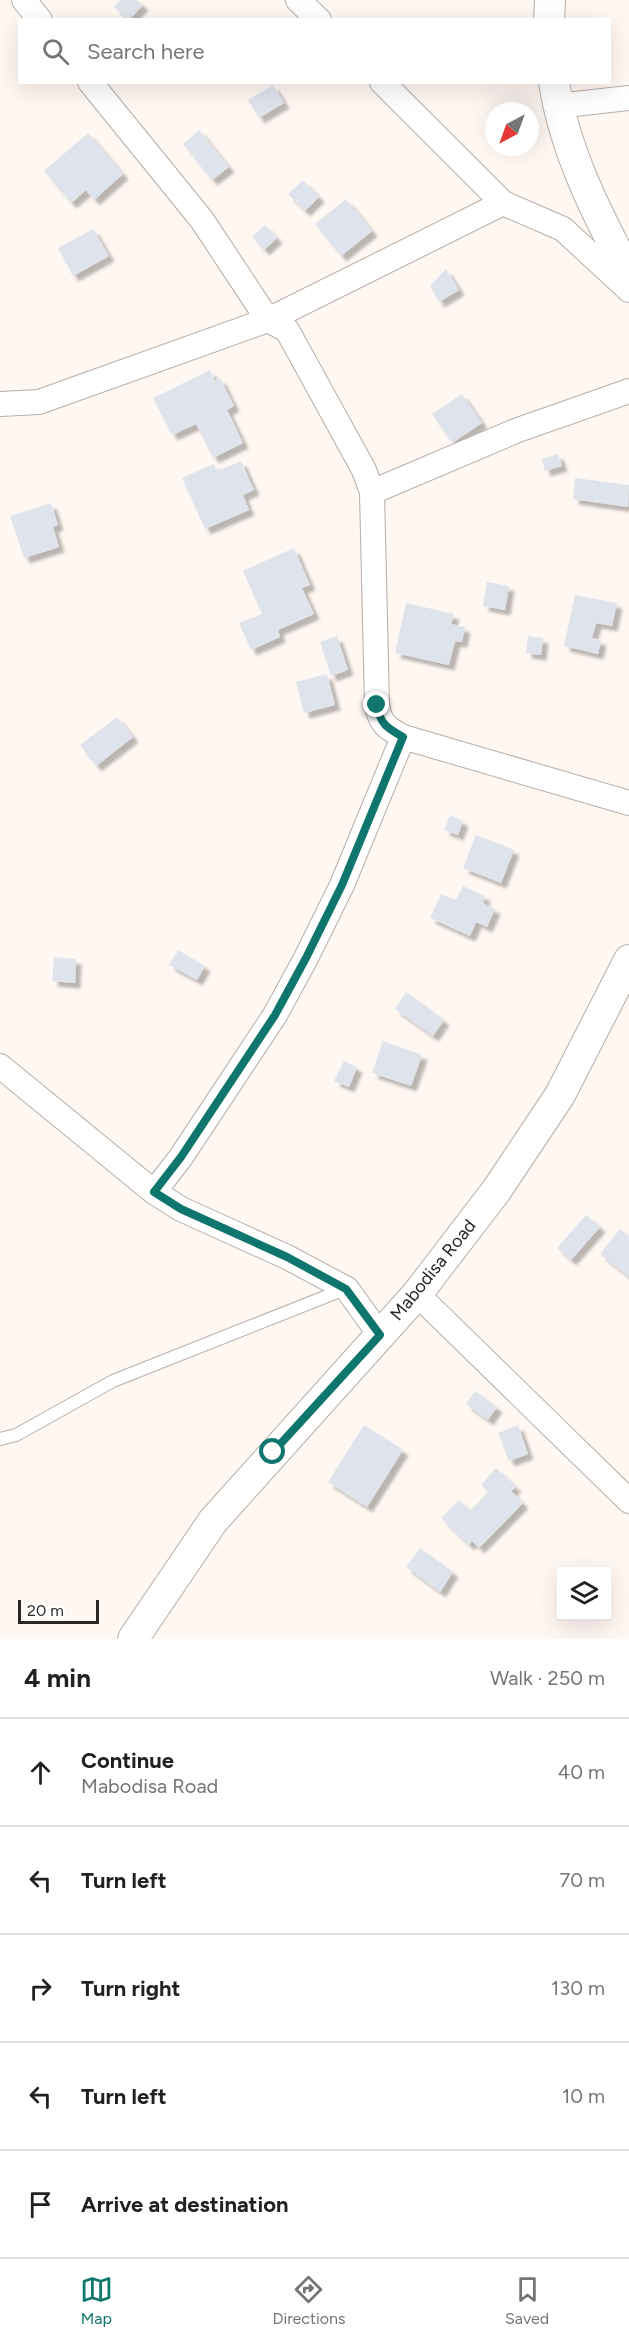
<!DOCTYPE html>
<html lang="en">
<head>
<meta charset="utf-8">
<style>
	:root { --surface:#fff; --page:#f6f6f6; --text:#202124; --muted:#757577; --line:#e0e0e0; --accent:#0f766e }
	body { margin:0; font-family:Figtree,sans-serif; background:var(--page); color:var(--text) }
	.controls { position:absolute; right:18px; bottom:18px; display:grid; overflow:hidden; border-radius:0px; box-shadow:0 6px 24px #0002 }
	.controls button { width:54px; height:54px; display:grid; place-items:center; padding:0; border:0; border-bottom:2px solid var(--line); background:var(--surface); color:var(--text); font:30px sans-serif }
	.compass { position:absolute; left:485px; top:102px; width:54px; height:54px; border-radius:50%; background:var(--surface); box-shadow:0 6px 24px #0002; rotate:221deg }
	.scale { position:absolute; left:18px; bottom:15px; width:81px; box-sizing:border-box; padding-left:6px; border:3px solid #2a2725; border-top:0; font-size:16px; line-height:21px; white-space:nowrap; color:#2a2725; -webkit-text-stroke:4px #fff; paint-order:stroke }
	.stop { position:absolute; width:18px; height:18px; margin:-14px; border:4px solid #0f766e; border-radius:50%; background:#fff }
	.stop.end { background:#0f766e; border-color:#fff; box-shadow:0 2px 6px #0008 }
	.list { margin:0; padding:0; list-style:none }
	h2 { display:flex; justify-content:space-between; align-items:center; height:78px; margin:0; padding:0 24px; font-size:26px }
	h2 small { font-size:20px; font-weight:400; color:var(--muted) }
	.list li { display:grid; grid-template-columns:39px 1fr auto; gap:18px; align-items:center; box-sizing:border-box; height:108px; padding:0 24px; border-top:2px solid var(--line) }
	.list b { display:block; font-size:22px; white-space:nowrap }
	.list p { margin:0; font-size:20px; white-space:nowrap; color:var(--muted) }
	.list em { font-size:20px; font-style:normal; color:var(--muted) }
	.icon { flex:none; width:33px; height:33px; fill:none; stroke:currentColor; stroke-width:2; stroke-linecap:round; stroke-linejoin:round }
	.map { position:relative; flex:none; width:629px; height:1639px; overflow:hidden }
	.search { position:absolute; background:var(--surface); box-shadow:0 6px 24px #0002; left:18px; right:18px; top:18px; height:66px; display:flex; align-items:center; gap:15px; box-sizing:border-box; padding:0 21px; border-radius:0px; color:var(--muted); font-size:22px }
	.sheet { height:618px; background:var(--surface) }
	nav { display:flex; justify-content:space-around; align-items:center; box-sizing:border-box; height:84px; border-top:2px solid var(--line); background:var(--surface); font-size:16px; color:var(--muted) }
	nav a { display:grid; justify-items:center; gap:3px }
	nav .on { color:var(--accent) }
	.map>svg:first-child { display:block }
</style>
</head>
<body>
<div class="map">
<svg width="629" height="1639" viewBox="0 0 629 1639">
	<defs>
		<filter id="shadow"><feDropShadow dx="5.5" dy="5.5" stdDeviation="1.5" flood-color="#0004"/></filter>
	</defs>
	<rect width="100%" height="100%" fill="#fff7f2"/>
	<g fill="#dfe3ec" filter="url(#shadow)">
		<polygon points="120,0 137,0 143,5 129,20 114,7"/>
		<polygon points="273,85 284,103 259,118 248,100"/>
		<polygon points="199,130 229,167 212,180 183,144"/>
		<polygon points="88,133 123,174 94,200 86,190 71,203 44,171"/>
		<polygon points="303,180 319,197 305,211 288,194"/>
		<polygon points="346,199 372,231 341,256 315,224"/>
		<polygon points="265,225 277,238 264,250 252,237"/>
		<polygon points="93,229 109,256 73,276 58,248"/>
		<polygon points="446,269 459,290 439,302 430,286"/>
		<polygon points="210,370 215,381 220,378 234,406 227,410 243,443 213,458 196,424 172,435 153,398"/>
		<polygon points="462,394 482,423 452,443 432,414"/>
		<polygon points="558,454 562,466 545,471 542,459"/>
		<polygon points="241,461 254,490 243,495 249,510 205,529 182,478 214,464 217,471"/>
		<polygon points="575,478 629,485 628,507 573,499"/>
		<polygon points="51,503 58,525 53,527 59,547 24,558 10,516"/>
		<polygon points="294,548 310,585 302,588 314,614 278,630 280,637 251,650 239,623 262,614 243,571"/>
		<polygon points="487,582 509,586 505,610 483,606"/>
		<polygon points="575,595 617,603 612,626 596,623 592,638 601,640 598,654 564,646"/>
		<polygon points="406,603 454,614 451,624 465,627 462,642 455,641 449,665 395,653"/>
		<polygon points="337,636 348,670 331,676 320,642"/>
		<polygon points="528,636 543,638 541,655 526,653"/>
		<polygon points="327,674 335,705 304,713 296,682"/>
		<polygon points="117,717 133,737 96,766 80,745"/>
		<polygon points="450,815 463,821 458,835 444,830"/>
		<polygon points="476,835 514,850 501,883 463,868"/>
		<polygon points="463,886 485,896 483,903 495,909 487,927 476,922 470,936 430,918 441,894 456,900"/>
		<polygon points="178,950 205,966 197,980 169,965"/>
		<polygon points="54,957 76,959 75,983 52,981"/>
		<polygon points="406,992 444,1020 433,1036 395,1009"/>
		<polygon points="383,1041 422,1055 411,1086 372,1073"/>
		<polygon points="344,1061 357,1067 349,1087 334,1081"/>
		<polygon points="586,1215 600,1227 571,1260 557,1248"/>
		<polygon points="620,1229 629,1236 629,1277 600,1254"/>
		<polygon points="475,1391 497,1407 488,1420 466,1404"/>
		<polygon points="364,1425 403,1450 367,1507 328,1482"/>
		<polygon points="518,1425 528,1454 509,1461 498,1433"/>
		<polygon points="496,1468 516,1487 511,1491 523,1503 479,1548 472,1541 469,1545 441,1518 459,1500 470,1511 488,1492 481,1485"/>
		<polygon points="420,1548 453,1572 440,1592 406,1567"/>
	</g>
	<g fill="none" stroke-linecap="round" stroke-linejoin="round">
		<defs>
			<polyline id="service" points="0,1439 16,1435 113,1381 345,1289"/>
			<g id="minor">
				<polyline points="24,0 40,20"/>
				<polyline points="298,0 319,20"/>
				<polyline points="90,82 202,220 268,320 287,330 364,470 372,492 518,430 629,391"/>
				<polyline points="382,82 503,203 563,229 629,290"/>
				<polyline points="557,106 629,98"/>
				<polyline points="0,404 39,402 268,320 503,203"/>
				<path d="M 372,492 L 377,705 C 380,724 387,728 403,737 L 629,803"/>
				<polyline points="0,1066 154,1192 181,1209 287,1257 347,1289 380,1335"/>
				<polyline points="154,1192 181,1157 275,1015 306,958 342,885 403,737"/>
				<polyline points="417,1294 629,1501"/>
			</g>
			<g id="tertiary">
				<polyline points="549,20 550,0"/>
				<path d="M 554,82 C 564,149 597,215 629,274"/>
				<polyline points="133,1639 213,1521 417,1294 496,1191 560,1095 629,960"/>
			</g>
		</defs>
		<use href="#service" stroke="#b6ada8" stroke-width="14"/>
		<use href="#minor" stroke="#b6ada8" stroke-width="26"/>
		<use href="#tertiary" stroke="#b6ada8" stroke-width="32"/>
		<use href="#service" stroke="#fff" stroke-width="12"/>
		<use href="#minor" stroke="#fff" stroke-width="24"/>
		<use href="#tertiary" stroke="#fff" stroke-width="30"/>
	</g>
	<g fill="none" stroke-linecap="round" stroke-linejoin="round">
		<path stroke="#0f766e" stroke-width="8" d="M 273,1452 L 380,1335 L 346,1289 L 287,1257 L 181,1209 L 154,1192 L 181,1157 L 275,1015 L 306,958 L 342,885 L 403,737 C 387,728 380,724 377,705"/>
	</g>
	<g text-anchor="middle" stroke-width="4.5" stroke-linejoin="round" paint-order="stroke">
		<g font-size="18" fill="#2a2725" stroke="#fff">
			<text transform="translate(433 1270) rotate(-51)" y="6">Mabodisa Road</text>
		</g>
	</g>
</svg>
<div class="controls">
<button><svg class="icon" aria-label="layers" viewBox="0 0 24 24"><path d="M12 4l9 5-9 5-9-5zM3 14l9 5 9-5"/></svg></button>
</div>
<svg class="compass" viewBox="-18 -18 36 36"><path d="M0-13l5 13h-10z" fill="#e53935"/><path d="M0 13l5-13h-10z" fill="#757577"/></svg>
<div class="scale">20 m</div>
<div class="stop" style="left:273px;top:1452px"></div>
<div class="stop end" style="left:377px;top:705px"></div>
<div class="search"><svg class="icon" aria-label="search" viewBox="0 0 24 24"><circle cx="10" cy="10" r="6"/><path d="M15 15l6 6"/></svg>Search here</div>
</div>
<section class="sheet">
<h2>4 min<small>Walk · 250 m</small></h2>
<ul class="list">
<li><svg class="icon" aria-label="ahead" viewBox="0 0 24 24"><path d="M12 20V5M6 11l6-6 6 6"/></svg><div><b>Continue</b><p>Mabodisa Road</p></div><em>40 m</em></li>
<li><svg class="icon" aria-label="left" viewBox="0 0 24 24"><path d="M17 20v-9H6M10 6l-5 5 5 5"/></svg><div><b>Turn left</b></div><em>70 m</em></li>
<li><svg class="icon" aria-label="right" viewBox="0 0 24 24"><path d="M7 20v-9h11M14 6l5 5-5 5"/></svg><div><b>Turn right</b></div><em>130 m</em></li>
<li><svg class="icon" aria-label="left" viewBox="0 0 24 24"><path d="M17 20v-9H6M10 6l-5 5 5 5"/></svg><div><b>Turn left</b></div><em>10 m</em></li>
<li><svg class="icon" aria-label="arrive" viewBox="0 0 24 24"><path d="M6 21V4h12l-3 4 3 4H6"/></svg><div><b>Arrive at destination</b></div></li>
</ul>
</section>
<nav>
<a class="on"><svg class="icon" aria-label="map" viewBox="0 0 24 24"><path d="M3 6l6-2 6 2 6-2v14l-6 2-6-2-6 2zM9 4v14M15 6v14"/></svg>Map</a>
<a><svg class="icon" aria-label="directions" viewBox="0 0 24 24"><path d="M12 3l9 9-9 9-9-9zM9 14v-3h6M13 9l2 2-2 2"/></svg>Directions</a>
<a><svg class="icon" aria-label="saved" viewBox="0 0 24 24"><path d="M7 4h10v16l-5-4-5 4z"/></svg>Saved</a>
</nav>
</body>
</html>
